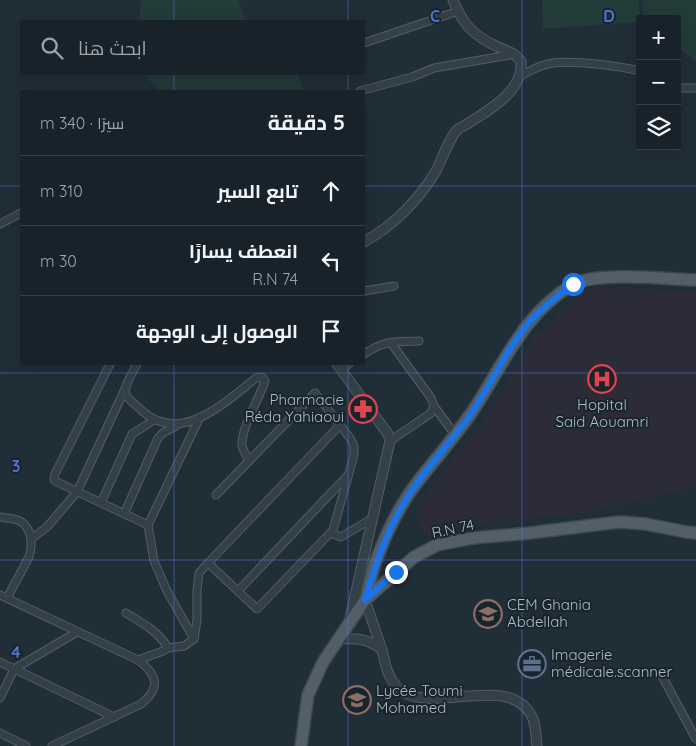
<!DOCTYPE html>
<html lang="ar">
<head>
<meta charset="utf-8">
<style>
	:root { --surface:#18222a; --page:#252f36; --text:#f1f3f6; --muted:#9fa4a8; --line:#363f47 }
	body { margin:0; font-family:Quicksand,Cairo,sans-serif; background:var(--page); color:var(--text); direction:rtl }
	.controls { position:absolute; right:15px; top:15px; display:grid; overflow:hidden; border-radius:0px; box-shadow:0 5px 20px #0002 }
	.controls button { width:45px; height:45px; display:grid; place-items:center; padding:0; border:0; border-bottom:1px solid var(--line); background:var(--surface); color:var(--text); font:25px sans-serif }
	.stop { position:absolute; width:15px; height:15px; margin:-11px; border:4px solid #1a73e8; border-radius:50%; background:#fff }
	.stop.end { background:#1a73e8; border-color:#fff; box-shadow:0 1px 5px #0008 }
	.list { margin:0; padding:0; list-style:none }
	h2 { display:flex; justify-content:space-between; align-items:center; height:65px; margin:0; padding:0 20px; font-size:21px }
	h2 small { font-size:16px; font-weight:400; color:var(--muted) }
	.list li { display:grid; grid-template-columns:32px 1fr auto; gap:15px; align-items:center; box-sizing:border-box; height:70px; padding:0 20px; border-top:1px solid var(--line) }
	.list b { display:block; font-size:19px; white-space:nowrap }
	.list p { margin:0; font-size:16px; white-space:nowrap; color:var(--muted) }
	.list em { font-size:16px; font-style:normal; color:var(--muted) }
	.icon { flex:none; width:28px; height:28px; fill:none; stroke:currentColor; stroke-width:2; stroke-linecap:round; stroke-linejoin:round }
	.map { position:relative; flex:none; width:696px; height:746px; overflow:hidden; direction:ltr }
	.search { position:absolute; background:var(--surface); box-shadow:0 5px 20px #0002; left:20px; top:20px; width:345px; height:55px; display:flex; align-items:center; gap:12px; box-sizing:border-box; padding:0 18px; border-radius:0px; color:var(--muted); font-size:19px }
	.panel { position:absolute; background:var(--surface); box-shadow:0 5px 20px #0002; left:20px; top:90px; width:345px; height:275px; border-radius:0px; direction:rtl }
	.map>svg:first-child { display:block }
</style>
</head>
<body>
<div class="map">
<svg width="696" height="746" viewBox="0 0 696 746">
	<rect width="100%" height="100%" fill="#202e38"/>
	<polygon fill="#2c2c39" points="593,287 696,292 696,487 582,513 462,525 426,536 416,512 416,507 457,453 482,423 535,335 547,329 557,314"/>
	<g fill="#233b39">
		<polygon points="141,0 238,0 246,21 139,21"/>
		<polygon points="542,0 639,0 640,22 543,29"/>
		<path d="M 642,0 L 696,0 L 696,61 C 673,45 677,45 677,19 L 644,19 Z"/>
		<polygon points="144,74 298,74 304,91 159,91"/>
	</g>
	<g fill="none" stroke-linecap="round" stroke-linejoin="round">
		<defs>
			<g id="minor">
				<polyline points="364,43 458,11"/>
				<path d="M 520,76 C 530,71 541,64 553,63 C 573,60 620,66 640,71"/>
				<polyline points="677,88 696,88"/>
				<polyline points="360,91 412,77 434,68 515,54"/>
				<polyline points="0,224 21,213"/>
				<polyline points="364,291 394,286"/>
				<path d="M 364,354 C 384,340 395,342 419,341"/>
				<polyline points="110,364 55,474 54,480 57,482 148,525 200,417"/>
				<path d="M 137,364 C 134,371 122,387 126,395 C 129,400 136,405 140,409 C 180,447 224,403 256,378 L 262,377 L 265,381 C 259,399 241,429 242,445 C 243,451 246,455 249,460"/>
				<polyline points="341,369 349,364"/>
				<polyline points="434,406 456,436"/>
				<polyline points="390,441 431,413 434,406 431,398 391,343"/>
				<polyline points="216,495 315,393 350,438 354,446 354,455 333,530 335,535 341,537 373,518"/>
				<polyline points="101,503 132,434 154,420"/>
				<polyline points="124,514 158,438 163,433 176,426"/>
				<path d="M 0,517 C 6,518 14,518 20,521 C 32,528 33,545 29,557 L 7,598"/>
				<polyline points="148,525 154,561 167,591 194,639"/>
				<polyline points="333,530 257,609 208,563 340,425"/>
				<polyline points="31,539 47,527 77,492 125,389"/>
				<polyline points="238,591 348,475"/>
				<path d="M 0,595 L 138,660 C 158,675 161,688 141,704 L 52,746"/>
				<path d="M 126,613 C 142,623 158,631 168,648 L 163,651 L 138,660"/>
				<polyline points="168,648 184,646 194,639 197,620 197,590 199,573 208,563"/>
				<polyline points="0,662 114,717"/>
				<polyline points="662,676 696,739"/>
				<polyline points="0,698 14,669 77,632"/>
				<polyline points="0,733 26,746"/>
			</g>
			<g id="tertiary">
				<path d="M 364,242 C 394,225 418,201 436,171 C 441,161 450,137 457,130 C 461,127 466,125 470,122 C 491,109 524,90 521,61 C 515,53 507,51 498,47 C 474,36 463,25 453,0"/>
				<polyline points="337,364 388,434 390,441 350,618"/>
				<path d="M 338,639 C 356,638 368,638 382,650 L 365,600"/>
				<path d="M 382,650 C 385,662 387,676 396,686 C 425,720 512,668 533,719 C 536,727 536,738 537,746"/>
			</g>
			<g id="primary">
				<path d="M 366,598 C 369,585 372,571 377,558 C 386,534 400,505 416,484 C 435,459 456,436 474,409 C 503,365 524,313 572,285 C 595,271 667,279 696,280"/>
				<polyline points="301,746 308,695 323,662 365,600 414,557 437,545 473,538 530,533 619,522 646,524 686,532 696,533"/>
			</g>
		</defs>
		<use href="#minor" stroke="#515e66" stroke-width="9"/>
		<use href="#tertiary" stroke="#515e66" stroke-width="11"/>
		<use href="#primary" stroke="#3d4952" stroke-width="14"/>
		<use href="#minor" stroke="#344048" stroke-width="7"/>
		<use href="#tertiary" stroke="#344048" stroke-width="9"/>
		<use href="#primary" stroke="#525f68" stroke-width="11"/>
	</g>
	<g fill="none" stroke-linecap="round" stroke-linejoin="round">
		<path stroke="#1a73e8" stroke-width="6" d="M 396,572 L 365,600 C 377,559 390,521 415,486 C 433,460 455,437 473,411 C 493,381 508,346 532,319 C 544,306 559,295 573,284"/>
	</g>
	<path fill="none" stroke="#5074d1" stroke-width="1" stroke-opacity="0.55" d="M 174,0 L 174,21M 348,0 L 348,21M 522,0 L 522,746M 174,74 L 174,91M 348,74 L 348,91M 0,186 L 21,186M 364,186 L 696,186M 174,364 L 174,746M 348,364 L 348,746M 0,373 L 696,373M 0,560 L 696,560"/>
	<defs>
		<symbol id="hospital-ring" viewBox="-11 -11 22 22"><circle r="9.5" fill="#19252d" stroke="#e0444e" stroke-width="1.5"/><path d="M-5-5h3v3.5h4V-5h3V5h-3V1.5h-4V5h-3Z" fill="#e0444e"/></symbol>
		<symbol id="pharmacy-ring" viewBox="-11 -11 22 22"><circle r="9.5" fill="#19252d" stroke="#e0444e" stroke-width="1.5"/><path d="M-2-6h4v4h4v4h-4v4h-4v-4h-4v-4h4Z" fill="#e0444e"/></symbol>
		<symbol id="school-ring" viewBox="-11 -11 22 22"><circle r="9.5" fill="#19252d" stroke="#8d6e63" stroke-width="1.5"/><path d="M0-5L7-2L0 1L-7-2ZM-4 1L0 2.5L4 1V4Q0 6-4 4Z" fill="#8d6e63"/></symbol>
		<symbol id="office-ring" viewBox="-11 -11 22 22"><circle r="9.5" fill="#19252d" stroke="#5c6f8a" stroke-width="1.5"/><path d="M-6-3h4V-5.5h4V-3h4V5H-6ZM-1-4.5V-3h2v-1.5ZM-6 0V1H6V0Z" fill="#5c6f8a"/></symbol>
	</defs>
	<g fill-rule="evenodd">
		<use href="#hospital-ring" x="586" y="363" width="32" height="32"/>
		<use href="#pharmacy-ring" x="347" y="393" width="32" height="32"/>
		<use href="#school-ring" x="472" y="598" width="32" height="32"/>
		<use href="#office-ring" x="516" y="648" width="32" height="32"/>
		<use href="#school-ring" x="341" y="684" width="32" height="32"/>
	</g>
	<g text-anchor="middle" stroke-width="4" stroke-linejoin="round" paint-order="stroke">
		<g font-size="15" fill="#aebbc5" stroke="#19252d" text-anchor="start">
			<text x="344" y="405" text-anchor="end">Pharmacie<tspan x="344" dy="17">Réda Yahiaoui</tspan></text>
			<text x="602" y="410" text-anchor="middle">Hopital<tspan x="602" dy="17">Said Aouamri</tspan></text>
			<text x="507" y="610">CEM Ghania<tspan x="507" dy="17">Abdellah</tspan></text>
			<text x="551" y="660">Imagerie<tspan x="551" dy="17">médicale.scanner</tspan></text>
			<text x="376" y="696">Lycée Toumi<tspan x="376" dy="17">Mohamed</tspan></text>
		</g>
		<g font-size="15" fill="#aebbc5" stroke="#19252d">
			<text transform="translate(453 529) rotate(-12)" y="5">R.N 74</text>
		</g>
	</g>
	<g font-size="16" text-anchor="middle" font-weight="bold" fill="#5074d1" stroke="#19252d" stroke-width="4" stroke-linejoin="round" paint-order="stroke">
		<text x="435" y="22">C</text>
		<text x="609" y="22">D</text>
		<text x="16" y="472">3</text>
		<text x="16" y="658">4</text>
	</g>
</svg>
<div class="controls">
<button>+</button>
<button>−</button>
<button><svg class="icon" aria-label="layers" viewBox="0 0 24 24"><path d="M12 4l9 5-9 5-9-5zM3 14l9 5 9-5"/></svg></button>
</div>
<div class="stop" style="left:573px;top:284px"></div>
<div class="stop end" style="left:396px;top:572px"></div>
<div class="search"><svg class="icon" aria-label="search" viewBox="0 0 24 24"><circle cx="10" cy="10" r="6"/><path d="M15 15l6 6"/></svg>ابحث هنا</div>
<section class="panel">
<h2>5 دقيقة<small>سيرًا · 340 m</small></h2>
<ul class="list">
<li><svg class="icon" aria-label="ahead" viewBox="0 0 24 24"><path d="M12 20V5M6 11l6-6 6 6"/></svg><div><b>تابع السير</b></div><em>310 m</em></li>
<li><svg class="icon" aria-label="left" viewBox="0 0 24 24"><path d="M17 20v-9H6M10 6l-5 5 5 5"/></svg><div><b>انعطف يسارًا</b><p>R.N 74</p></div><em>30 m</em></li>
<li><svg class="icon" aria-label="arrive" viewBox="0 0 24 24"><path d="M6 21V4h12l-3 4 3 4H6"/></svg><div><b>الوصول إلى الوجهة</b></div></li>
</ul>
</section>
</div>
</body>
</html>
